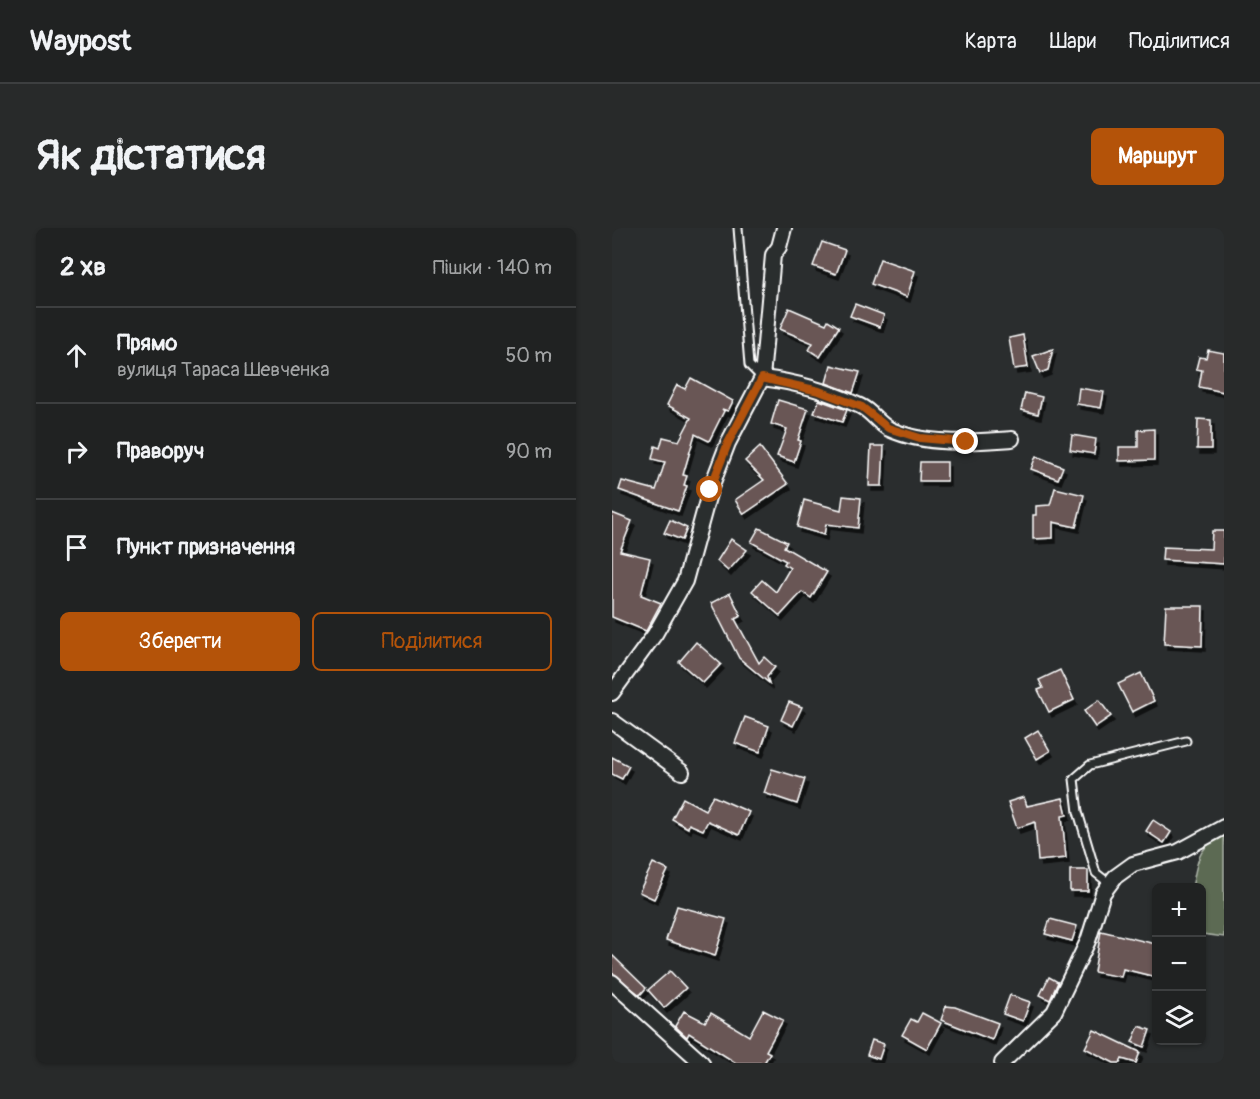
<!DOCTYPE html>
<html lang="uk">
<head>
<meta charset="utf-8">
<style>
	:root { --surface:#202222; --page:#282a2a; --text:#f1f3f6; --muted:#a2a4a5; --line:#3d3f40; --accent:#b45309 }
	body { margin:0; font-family:Pangolin,sans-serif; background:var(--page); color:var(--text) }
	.controls { position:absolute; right:18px; bottom:18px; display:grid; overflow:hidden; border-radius:9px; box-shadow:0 2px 4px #0004 }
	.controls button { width:54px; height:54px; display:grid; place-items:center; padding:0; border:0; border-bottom:2px solid var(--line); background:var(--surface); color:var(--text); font:30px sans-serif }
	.stop { position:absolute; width:18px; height:18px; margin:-14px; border:4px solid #b45309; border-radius:50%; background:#fff }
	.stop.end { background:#b45309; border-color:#fff; box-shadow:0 2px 6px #0008 }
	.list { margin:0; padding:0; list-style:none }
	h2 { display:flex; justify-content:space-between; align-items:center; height:78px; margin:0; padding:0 24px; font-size:26px }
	h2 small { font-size:20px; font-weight:400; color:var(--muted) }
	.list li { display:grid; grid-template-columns:39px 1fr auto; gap:18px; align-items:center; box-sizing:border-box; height:96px; padding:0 24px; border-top:2px solid var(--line) }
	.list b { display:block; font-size:22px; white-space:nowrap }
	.list p { margin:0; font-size:20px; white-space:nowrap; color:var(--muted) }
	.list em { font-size:20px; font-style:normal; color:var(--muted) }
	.actions { display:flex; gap:12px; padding:18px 24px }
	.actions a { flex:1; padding:14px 0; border:2px solid var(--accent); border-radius:9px; text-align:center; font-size:21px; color:var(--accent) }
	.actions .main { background:var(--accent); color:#fff }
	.icon { flex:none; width:33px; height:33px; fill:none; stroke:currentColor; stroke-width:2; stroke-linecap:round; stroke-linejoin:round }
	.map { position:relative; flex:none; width:612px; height:835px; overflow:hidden; border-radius:9px }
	header { display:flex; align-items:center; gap:36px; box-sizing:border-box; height:84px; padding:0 30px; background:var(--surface); border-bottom:2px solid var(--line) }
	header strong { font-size:28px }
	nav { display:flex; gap:33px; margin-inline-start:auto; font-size:21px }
	.intro { display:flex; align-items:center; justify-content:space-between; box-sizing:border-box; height:144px; padding:0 36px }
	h1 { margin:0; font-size:42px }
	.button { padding:15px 27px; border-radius:9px; background:var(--accent); color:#fff; font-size:21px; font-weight:700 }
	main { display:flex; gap:36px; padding:0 36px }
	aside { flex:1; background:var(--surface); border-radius:9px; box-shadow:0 2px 4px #0004 }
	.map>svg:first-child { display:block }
</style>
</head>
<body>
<header>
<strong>Waypost</strong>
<nav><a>Карта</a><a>Шари</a><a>Поділитися</a></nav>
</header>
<div class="intro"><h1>Як дістатися</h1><a class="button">Маршрут</a></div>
<main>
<aside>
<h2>2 хв<small>Пішки · 140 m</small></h2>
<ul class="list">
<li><svg class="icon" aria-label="ahead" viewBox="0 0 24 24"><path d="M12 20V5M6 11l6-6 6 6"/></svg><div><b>Прямо</b><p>вулиця Тараса Шевченка</p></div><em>50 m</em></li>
<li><svg class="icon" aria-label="right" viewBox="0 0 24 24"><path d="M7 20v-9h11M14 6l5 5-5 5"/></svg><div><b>Праворуч</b></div><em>90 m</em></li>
<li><svg class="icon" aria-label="arrive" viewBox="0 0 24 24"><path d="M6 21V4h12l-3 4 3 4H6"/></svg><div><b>Пункт призначення</b></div></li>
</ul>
<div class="actions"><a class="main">Зберегти</a><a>Поділитися</a></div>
</aside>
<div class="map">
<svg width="612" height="835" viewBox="0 0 612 835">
	<defs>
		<filter id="shadow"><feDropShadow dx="3" dy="5" stdDeviation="0" flood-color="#0009"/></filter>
	</defs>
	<rect width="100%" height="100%" fill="#2a2d2e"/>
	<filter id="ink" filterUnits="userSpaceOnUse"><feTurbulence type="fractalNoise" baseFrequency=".0167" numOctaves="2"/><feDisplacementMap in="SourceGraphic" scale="12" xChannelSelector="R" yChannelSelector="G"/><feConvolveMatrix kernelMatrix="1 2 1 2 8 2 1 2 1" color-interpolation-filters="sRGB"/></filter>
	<g filter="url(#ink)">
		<path fill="#5b6a53" stroke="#adb4a9" stroke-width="1.5" d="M 612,605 L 612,709 L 590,706 L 590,660 L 580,660 C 586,630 585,621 612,605 Z"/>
		<g fill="#695655" stroke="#fff" stroke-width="1.5" filter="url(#shadow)">
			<polygon points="210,14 233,22 224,46 201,38"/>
			<polygon points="268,31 303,43 295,69 259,56"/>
			<polygon points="243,76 272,87 268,99 238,88"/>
			<polygon points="177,80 214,96 216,92 227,99 208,129 197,122 201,115 168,101"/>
			<polygon points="411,107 416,139 402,141 397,110"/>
			<polygon points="441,121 436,142 428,145 421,128"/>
			<polygon points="596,122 612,125 612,164 587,159 590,142 584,141 587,129 594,130"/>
			<polygon points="219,137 248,144 241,165 214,155"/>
			<polygon points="79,150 121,173 116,183 110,181 112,183 97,213 83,206 71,247 75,248 72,257 75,258 66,283 7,262 10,253 44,262 53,234 40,231 43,218 48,220 51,209 67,213 79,190 55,177 65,157 73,161"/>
			<polygon points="467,160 492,164 489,180 465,176"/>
			<polygon points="413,165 430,169 426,186 409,182"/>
			<polygon points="166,172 196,181 186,212 189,213 182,234 165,228 175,201 159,196"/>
			<polygon points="207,172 235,182 230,194 202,185"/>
			<polygon points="586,191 599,192 599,221 585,221"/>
			<polygon points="542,201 542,232 507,233 507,219 526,219 526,202"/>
			<polygon points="460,207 484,211 482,226 458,222"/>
			<polygon points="259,218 272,218 270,258 257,258"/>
			<polygon points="148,219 176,256 132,286 123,272 152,252 133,233"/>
			<polygon points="424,228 451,239 446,251 419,241"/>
			<polygon points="308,234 335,234 335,253 307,253"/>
			<polygon points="443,260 472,267 464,299 441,294 441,310 421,311 421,287 424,287 424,278 438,277"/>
			<polygon points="231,268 249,270 246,300 214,296 212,307 185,299 192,272 229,282"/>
			<polygon points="0,285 20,293 8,323 38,330 29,367 49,375 34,403 0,389"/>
			<polygon points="58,292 75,300 70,312 52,305"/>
			<polygon points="147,300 175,314 172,319 215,344 199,370 190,364 168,388 140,363 150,352 164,364 178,340 172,336 174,333 139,314"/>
			<polygon points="600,303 612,303 612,336 550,332 551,319 599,321"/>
			<polygon points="119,311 135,322 116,343 105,333"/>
			<polygon points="118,365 129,388 123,391 147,435 152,429 163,439 155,449 157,455 127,430 99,375"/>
			<polygon points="554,378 591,378 590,418 552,416"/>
			<polygon points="84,414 109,436 91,455 67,434"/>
			<polygon points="448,442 462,472 437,484 426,462 431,460 427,452"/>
			<polygon points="529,445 542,473 520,484 506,456"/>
			<polygon points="487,472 499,488 483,499 472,483"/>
			<polygon points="177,474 190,479 181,498 169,492"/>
			<polygon points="133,489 157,498 148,524 123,515"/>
			<polygon points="426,502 438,523 425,531 413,510"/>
			<polygon points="0,529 17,538 10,551 0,546"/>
			<polygon points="160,541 193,551 185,576 152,565"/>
			<polygon points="101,568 137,584 127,607 96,593 91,602 77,596 76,600 60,591 71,570 93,582"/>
			<polygon points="412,569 415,578 451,570 455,587 450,588 454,630 426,633 423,594 405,600 396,574"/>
			<polygon points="541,592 559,604 552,615 534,603"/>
			<polygon points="41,635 56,642 42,671 27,664"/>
			<rect x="458" y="642" width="18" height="21"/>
			<polygon points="65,678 114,691 103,728 54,712"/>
			<polygon points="438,691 465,698 460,713 433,706"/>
			<polygon points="489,703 544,716 544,749 511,741 509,749 482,744"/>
			<polygon points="0,727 34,760 28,767 0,745"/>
			<polygon points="58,743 74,760 52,780 36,762"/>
			<polygon points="437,749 446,754 438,772 428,767"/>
			<polygon points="398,767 418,774 411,793 391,786"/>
			<polygon points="334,778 343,779 386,795 380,812 329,792"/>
			<polygon points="151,782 171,792 154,823 158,825 152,835 124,835 77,805 75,809 63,798 72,783 93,794 99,785 137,808"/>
			<polygon points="310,785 329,795 315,821 290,807 299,791 305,794"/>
			<polygon points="527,798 538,802 532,819 520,814"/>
			<polygon points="482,802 528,824 524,835 510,831 508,835 502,835 473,820"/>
			<polygon points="260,812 272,816 267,831 255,827"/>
		</g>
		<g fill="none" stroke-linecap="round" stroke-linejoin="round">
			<defs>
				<g id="service">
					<polyline points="126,0 137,137 150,150"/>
					<polyline points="498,656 484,645 466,584 462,551 478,537 574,513"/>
				</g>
				<g id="minor">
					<path d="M 150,150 C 183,154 218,164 248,178 C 259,183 266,195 277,201 C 314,218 361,214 400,211"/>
					<polyline points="0,465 43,406 73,353 98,262 116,215 150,150 161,27 167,19 172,0"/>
					<polyline points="0,493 70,544"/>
					<polyline points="0,754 90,835"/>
					<polyline points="390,835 442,784 476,713 491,665 503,649 521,636 566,624 612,599"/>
				</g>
			</defs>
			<use href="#service" stroke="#fff" stroke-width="11"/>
			<use href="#minor" stroke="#fff" stroke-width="18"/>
			<use href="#service" stroke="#2a2d2e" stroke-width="7"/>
			<use href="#minor" stroke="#2a2d2e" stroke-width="14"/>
		</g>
	</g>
	<g fill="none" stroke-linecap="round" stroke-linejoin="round" filter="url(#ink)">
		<polyline stroke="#b45309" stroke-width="8" points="98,262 116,215 150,150 207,163 250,179 276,200 308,210 354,214"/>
	</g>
</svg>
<div class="controls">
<button>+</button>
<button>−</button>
<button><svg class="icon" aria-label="layers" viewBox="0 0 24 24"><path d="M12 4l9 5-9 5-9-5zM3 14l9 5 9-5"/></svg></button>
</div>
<div class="stop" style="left:98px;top:262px"></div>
<div class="stop end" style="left:354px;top:214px"></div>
</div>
</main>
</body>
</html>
